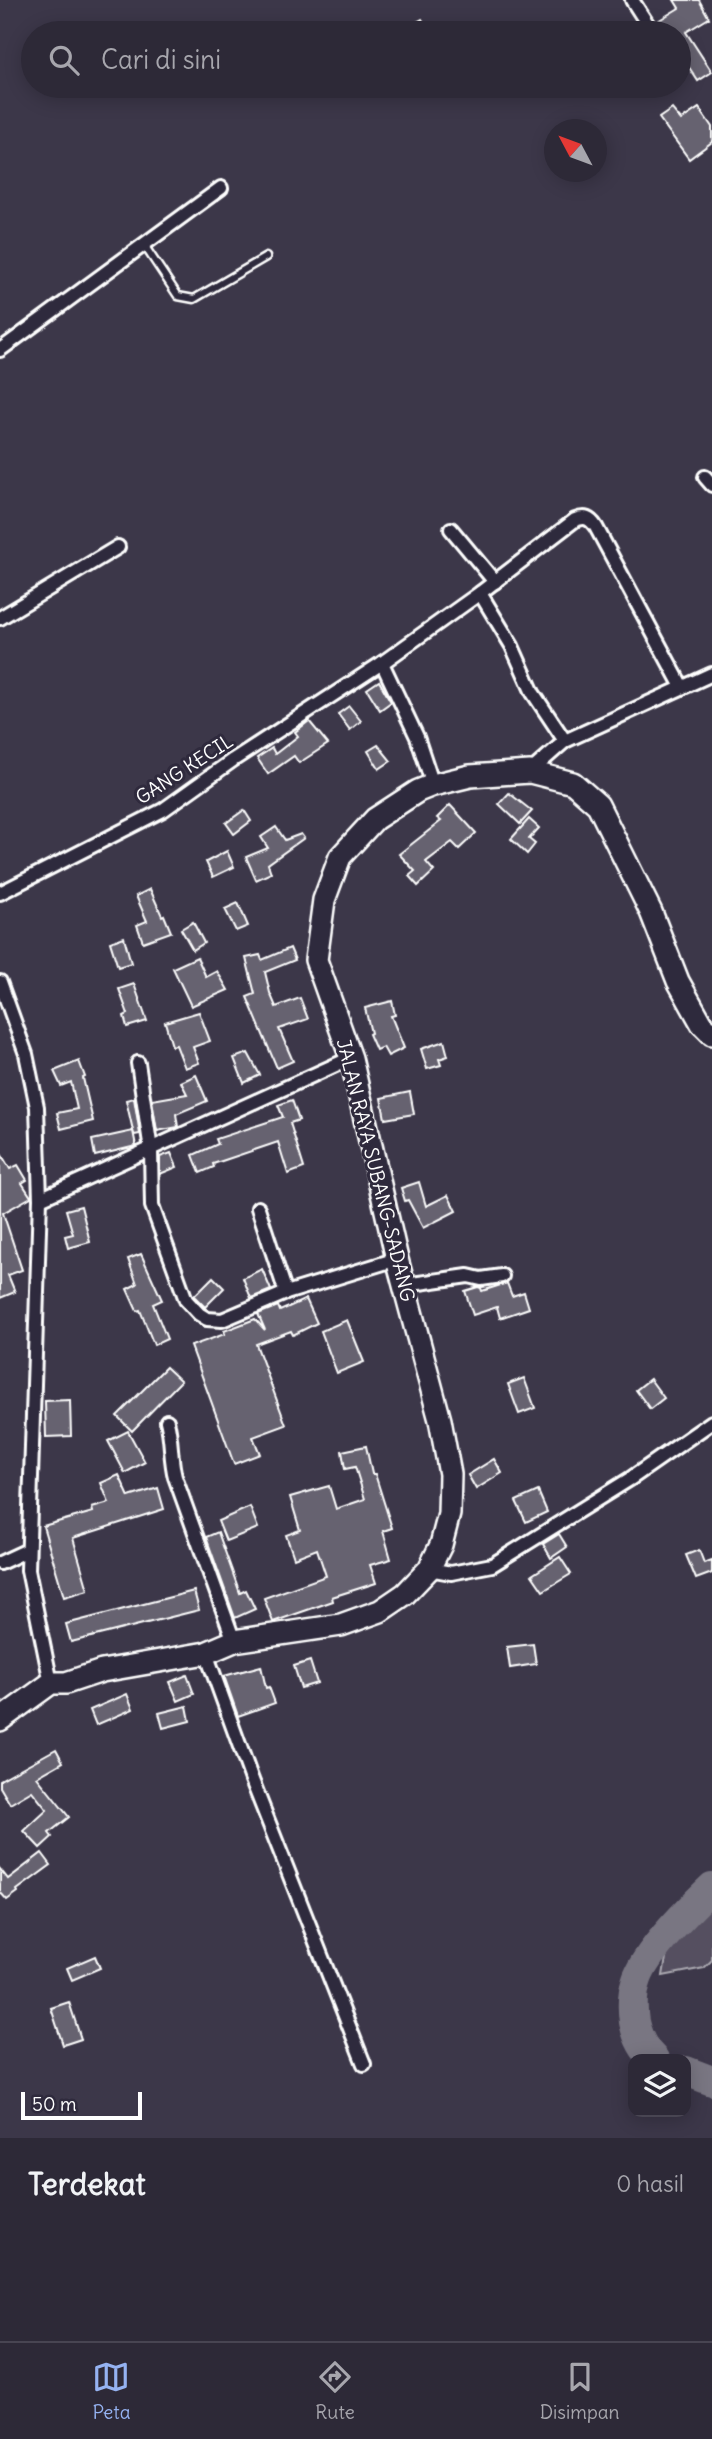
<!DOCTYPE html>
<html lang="id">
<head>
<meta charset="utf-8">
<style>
	:root { --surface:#2d2937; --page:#393542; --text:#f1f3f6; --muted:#a7a6ad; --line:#484552; --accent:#95b2f1 }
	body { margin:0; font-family:Delius,sans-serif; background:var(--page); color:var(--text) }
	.controls { position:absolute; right:21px; bottom:21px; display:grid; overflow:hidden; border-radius:14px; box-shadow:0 4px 18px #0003 }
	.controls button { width:63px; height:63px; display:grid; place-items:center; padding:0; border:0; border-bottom:2px solid var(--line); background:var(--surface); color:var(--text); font:35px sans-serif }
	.compass { position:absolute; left:544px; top:119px; width:63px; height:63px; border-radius:50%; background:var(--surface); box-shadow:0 4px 18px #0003; rotate:311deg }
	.scale { position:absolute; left:21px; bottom:18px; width:121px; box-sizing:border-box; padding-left:7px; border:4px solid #fff; border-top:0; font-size:19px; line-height:24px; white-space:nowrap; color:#fff; -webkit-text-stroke:5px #2f2a3d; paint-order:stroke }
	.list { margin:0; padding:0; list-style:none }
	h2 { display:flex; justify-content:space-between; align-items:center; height:91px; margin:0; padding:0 28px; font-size:30px }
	h2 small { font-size:23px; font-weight:400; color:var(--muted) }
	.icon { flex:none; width:38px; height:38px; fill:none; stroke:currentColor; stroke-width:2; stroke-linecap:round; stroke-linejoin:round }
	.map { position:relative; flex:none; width:712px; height:2138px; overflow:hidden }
	.search { position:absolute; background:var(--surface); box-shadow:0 4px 18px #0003; left:21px; right:21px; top:21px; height:77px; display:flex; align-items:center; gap:18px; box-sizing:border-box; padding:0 24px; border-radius:38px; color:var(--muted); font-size:26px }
	.sheet { height:203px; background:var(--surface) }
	nav { display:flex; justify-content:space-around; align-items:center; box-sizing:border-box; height:98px; border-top:2px solid var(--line); background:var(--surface); font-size:19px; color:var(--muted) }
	nav a { display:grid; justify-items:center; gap:4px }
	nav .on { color:var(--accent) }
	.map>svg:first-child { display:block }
</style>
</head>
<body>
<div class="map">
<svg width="712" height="2138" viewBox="0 0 712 2138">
	<rect width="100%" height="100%" fill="#3c3749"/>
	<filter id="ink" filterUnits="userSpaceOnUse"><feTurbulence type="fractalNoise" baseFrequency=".0143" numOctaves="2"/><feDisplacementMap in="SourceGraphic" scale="14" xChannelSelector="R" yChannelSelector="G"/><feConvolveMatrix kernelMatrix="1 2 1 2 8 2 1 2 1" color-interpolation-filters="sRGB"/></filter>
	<g filter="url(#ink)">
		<polygon fill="#555060" stroke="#aaa8b0" stroke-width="2" points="712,1895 712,1960 704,1968 663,1976 670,1933"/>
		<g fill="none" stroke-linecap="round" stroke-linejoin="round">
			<g stroke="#797682" stroke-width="30">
				<path d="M 654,2059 C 643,2049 637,2036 634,2022 C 632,2008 632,1993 637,1979 C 646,1952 691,1907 712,1887"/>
				<polyline points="686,2071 712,2081"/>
			</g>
		</g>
		<g fill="#666270" stroke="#fff" stroke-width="2">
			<polygon points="674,0 699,0 709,18 686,32 712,72 698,81 679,52 679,33 650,33 656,28 656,22 679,8"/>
			<polygon points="422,19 430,33 397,33"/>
			<polygon points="699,108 712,127 712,142 689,159 659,118 672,109 681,120"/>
			<polygon points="379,681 391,702 380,710 367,689"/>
			<polygon points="349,706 361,721 350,730 338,714"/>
			<polygon points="309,721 328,744 299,763 294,756 268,774 257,758 272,748 275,754 298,736 295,732"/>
			<polygon points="378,745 391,761 379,769 368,751"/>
			<polygon points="509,793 532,811 520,824 499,804"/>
			<polygon points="450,805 476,833 459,849 452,842 426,862 434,871 418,886 409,876 415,871 399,854 441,821 437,818"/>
			<polygon points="244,810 251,821 234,834 226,823"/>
			<polygon points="529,819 539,828 529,839 535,844 527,854 511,839"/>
			<polygon points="276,827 285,840 301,834 304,838 268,864 271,873 256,880 246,857 268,848 261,837"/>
			<polygon points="227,851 234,867 213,877 206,862"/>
			<polygon points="150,889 162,916 164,915 171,932 143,942 137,925 147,921 136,896"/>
			<polygon points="238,903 248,926 236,931 225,909"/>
			<polygon points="193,922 204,943 193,950 181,929"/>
			<polygon points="124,937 131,963 118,967 110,942"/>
			<polygon points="290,948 295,960 265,972 270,993 276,1007 300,998 308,1019 279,1029 293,1061 277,1068 247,997 255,994 246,958 260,955 262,960"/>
			<polygon points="197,957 206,977 217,971 228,990 191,1006 173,968"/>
			<polygon points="134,984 147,1021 127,1027 124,1016 128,1014 119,989"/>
			<polygon points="392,1001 395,1015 391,1016 404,1048 388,1056 383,1047 376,1050 369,1034 371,1033 365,1008"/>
			<polygon points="199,1012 210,1041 193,1047 199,1063 185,1068 176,1045 172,1046 165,1022"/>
			<polygon points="444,1041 448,1056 439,1059 441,1065 427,1069 421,1049"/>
			<polygon points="248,1053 260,1075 244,1083 234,1058"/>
			<polygon points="79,1061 85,1077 83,1078 93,1121 61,1129 57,1113 77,1109 71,1082 61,1086 54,1071"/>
			<polygon points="196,1075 207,1101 176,1114 178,1127 157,1131 152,1100 187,1094 181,1082"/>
			<polygon points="410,1092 414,1114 385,1119 381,1098"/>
			<polygon points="134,1098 140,1134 134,1135 126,1100"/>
			<polygon points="292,1100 299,1120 290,1123 304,1168 288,1174 278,1142 213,1164 214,1167 200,1173 193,1155 218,1144 216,1139 283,1117 278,1105"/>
			<polygon points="133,1131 136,1146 95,1156 92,1140"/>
			<polygon points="0,1152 10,1169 18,1165 27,1180 22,1183 31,1197 3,1213 22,1270 8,1275 15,1292 0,1298"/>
			<polygon points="171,1153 177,1167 160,1174 160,1157"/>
			<polygon points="419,1182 426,1206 448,1195 456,1211 423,1228 408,1200 405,1201 401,1188"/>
			<polygon points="81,1206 90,1242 68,1248 65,1236 73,1234 66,1210"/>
			<polygon points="141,1254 162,1300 153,1304 167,1339 154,1345 140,1310 137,1311 127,1289 137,1284 128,1259"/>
			<polygon points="262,1269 271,1290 251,1298 243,1278"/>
			<polygon points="213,1277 224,1288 205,1307 194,1296"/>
			<polygon points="507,1283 512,1296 524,1292 529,1308 500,1318 497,1307 473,1315 465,1291 478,1287 481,1288 482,1291"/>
			<polygon points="306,1299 317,1323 293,1335 291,1331 256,1344 286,1425 253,1437 260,1454 234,1464 191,1346 225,1334 224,1331 255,1319 265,1330 258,1314 278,1306 280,1311"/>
			<polygon points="347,1320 364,1362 337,1373 321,1331"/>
			<polygon points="166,1367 181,1381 132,1431 117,1416"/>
			<polygon points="524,1378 535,1408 519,1414 508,1384"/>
			<polygon points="650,1379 664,1398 650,1409 636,1390"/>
			<polygon points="70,1400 71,1436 46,1437 45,1401"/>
			<polygon points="128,1431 145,1462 125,1473 108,1441"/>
			<polygon points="366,1446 372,1474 375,1474 392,1528 383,1531 391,1559 370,1565 376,1583 332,1597 333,1601 273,1622 264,1598 326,1576 317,1549 294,1558 286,1535 300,1530 290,1497 329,1486 336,1509 365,1499 355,1467 345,1469 342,1451"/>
			<polygon points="494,1459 502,1473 476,1489 468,1475"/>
			<polygon points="119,1475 129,1497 158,1488 164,1509 73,1538 88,1590 64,1597 43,1526 93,1512 92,1508 109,1503 101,1483"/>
			<polygon points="538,1491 547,1512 526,1522 516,1501"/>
			<polygon points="250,1507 258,1528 226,1541 218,1521"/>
			<polygon points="218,1532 240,1593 246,1590 255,1609 235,1618 206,1537"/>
			<polygon points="559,1534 567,1547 551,1558 543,1544"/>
			<polygon points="699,1550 704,1563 712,1560 712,1573 696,1579 686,1555"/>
			<polygon points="560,1557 571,1574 543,1591 532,1575"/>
			<polygon points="194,1591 199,1610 71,1642 66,1624"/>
			<polygon points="533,1644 536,1664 510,1668 507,1647"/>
			<polygon points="310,1661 317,1683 301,1688 294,1666"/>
			<polygon points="261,1666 266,1688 269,1687 275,1703 238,1716 224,1676"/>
			<polygon points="187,1675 194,1694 178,1701 170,1682"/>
			<polygon points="127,1694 133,1709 96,1725 90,1710"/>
			<polygon points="187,1706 190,1721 163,1728 159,1713"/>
			<polygon points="56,1749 63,1762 37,1777 69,1817 49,1833 52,1837 40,1848 24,1831 47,1810 32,1791 10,1804 0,1787 0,1780"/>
			<polygon points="42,1853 51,1865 17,1890 18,1892 7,1900 0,1892 0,1869 8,1879"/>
			<polygon points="95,1956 100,1968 72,1980 67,1968"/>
			<polygon points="69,2002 81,2039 63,2045 51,2008"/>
		</g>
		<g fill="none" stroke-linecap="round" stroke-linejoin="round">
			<defs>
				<polyline id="lane" points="144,245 178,296 194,299 266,257"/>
				<g id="street">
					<polyline points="632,0 648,25"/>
					<polyline points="0,350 221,188"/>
					<polyline points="705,477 712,485"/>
					<polyline points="451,529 495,582"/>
					<path d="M 480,593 L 575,520 C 585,516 590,518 596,527 L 682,687"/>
					<polyline points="0,618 118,547"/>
					<polyline points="530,772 565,741 712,674"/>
					<polyline points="433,785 417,737 382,663 480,593 512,646 533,693 565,741"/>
					<polyline points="0,893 163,810 233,760 382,663"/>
					<polyline points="0,982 26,1054 37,1107 40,1199 28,1570 51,1683"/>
					<polyline points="138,1063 151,1150 152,1206 186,1300 199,1314 207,1319 222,1320 286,1293 397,1259"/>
					<polyline points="40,1199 351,1058"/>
					<polyline points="258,1208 286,1293"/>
					<polyline points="405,1285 468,1276 481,1279 502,1276"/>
					<path d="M 167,1421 C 172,1439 170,1458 175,1477 L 234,1641"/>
					<polyline points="0,1563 28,1550"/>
					<polyline points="429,1569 451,1573 492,1565 630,1479 712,1422"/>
					<polyline points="206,1653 252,1780 364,2064"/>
				</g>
				<polyline id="primary" points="0,1720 51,1683 66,1683 102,1671 206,1653 234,1641 341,1625 380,1611 405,1594 429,1569 441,1545 449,1514 450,1474 440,1420 397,1259 351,1058 316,960 324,900 340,857 375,819 418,791 433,785 470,776 530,772 573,783 598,805 651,912 678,981 702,1024 712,1034"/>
			</defs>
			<use href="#lane" stroke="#fff" stroke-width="11"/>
			<use href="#street" stroke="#fff" stroke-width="18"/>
			<use href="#primary" stroke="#fff" stroke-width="26"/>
			<use href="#lane" stroke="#2f2a3d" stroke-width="6"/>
			<use href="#street" stroke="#2f2a3d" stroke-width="12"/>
			<use href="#primary" stroke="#2f2a3d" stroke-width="21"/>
		</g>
	</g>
	<g text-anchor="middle" stroke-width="6" stroke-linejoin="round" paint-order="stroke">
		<g font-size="19" fill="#fff" stroke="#2f2a3d">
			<text transform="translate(184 769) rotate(-33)" y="7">GANG KECIL</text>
			<text transform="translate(376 1170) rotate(76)" y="7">JALAN RAYA SUBANG-SADANG</text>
		</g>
	</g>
</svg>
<div class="controls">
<button><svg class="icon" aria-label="layers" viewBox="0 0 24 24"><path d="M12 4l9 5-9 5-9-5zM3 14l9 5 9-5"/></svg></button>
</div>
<svg class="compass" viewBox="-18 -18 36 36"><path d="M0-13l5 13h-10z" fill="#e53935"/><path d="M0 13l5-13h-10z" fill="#a7a6ad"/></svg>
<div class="scale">50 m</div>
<div class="search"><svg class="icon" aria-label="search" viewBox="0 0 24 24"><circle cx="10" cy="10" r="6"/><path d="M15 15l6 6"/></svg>Cari di sini</div>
</div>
<section class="sheet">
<h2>Terdekat<small>0 hasil</small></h2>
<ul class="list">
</ul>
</section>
<nav>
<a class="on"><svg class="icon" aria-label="map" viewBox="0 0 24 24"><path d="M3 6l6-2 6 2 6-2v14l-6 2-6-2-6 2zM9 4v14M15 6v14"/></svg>Peta</a>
<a><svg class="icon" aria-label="directions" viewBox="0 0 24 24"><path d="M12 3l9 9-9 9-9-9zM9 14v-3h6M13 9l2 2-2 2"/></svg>Rute</a>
<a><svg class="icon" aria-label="saved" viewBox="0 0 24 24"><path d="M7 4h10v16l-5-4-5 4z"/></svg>Disimpan</a>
</nav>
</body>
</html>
